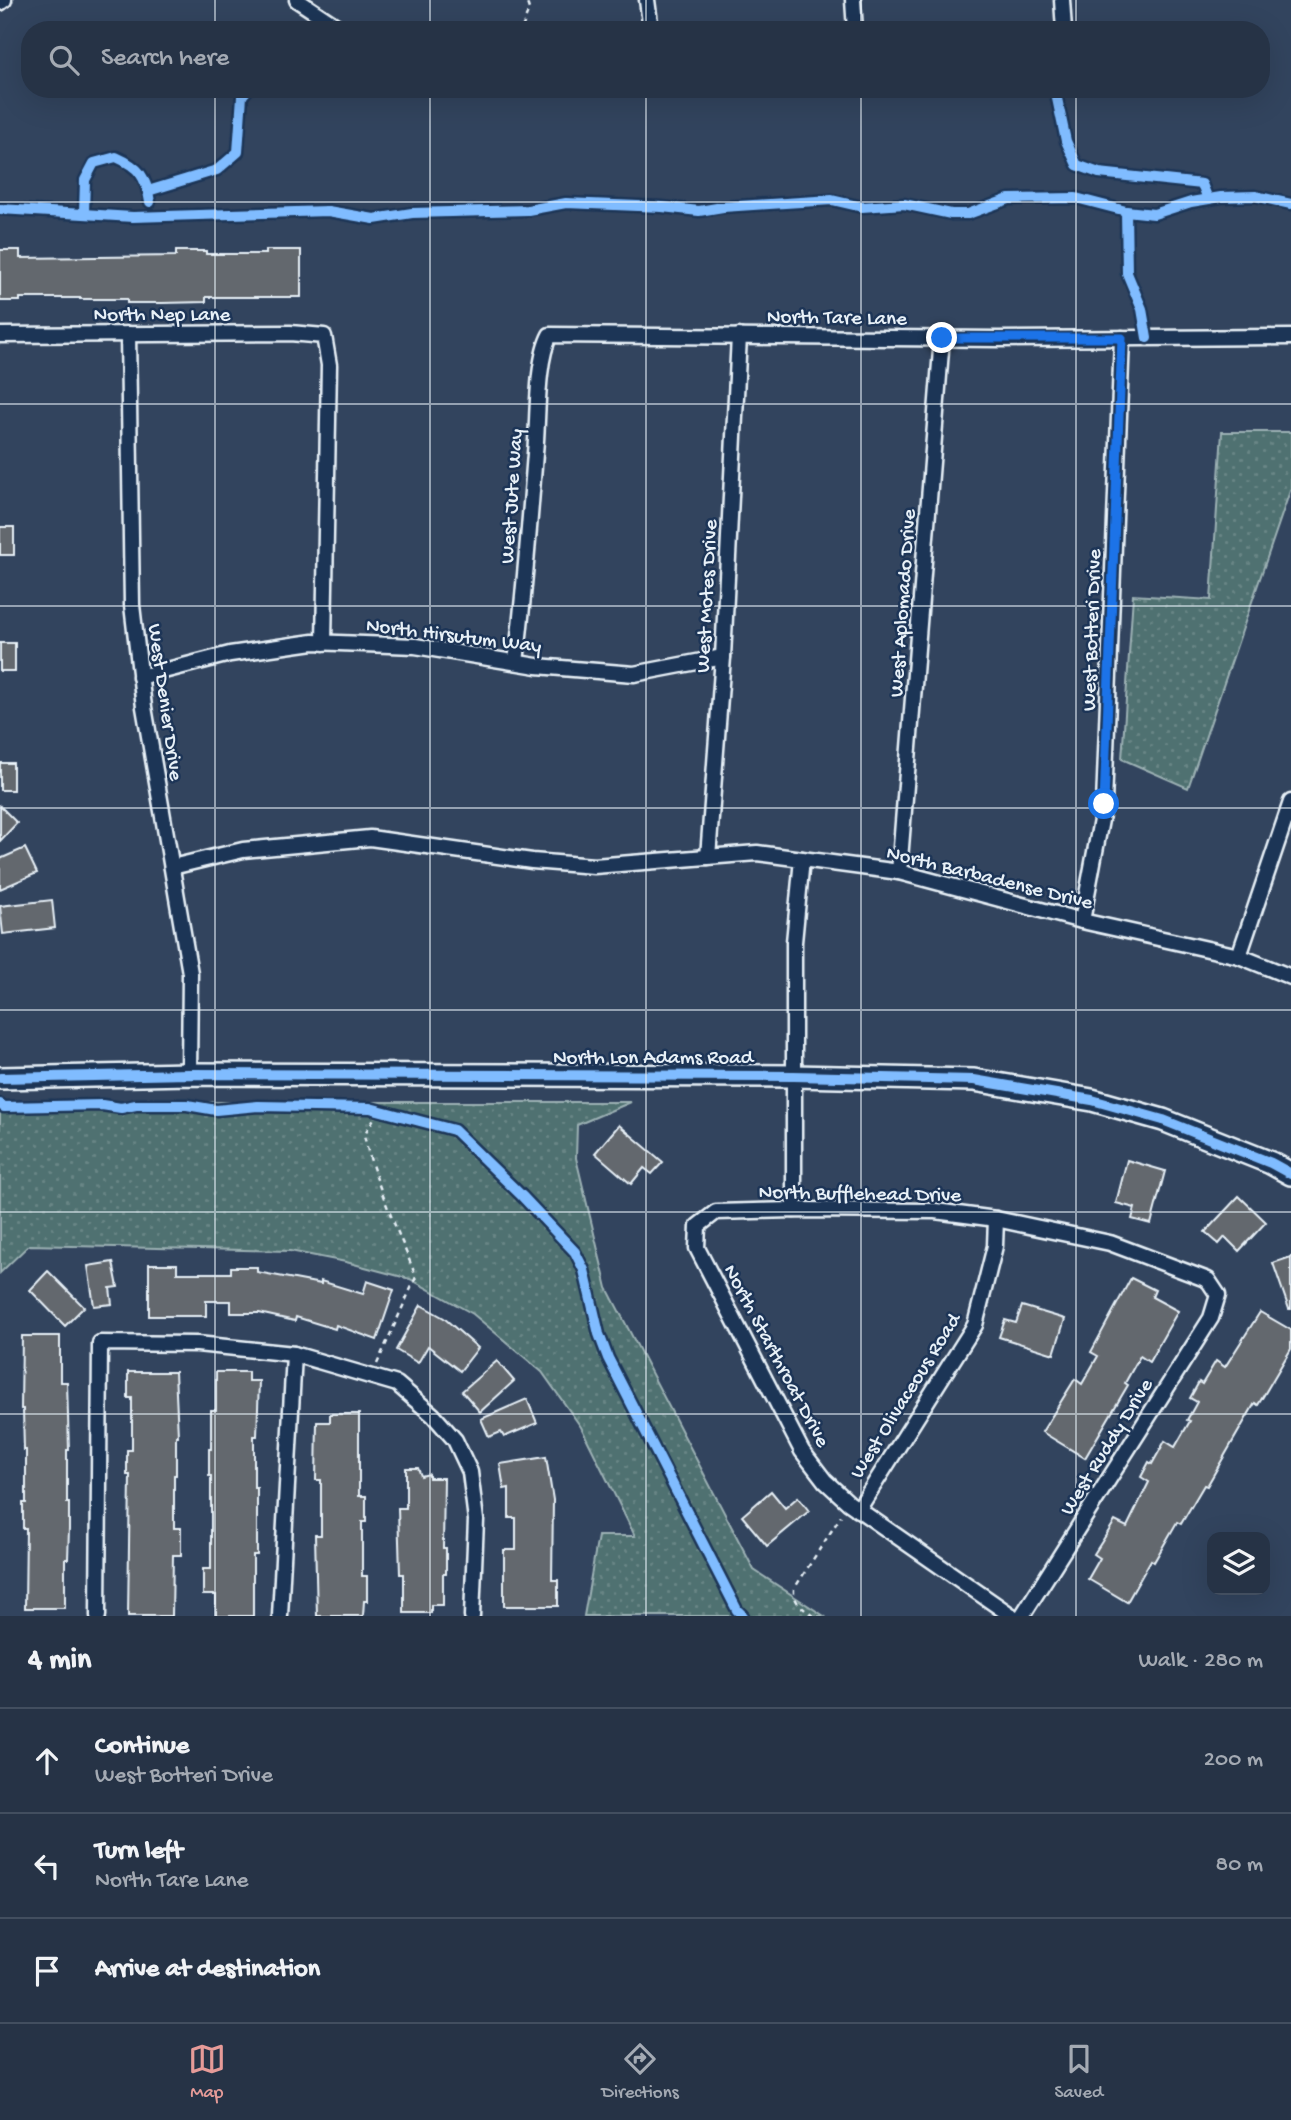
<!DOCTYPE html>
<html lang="en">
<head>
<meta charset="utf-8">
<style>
	:root { --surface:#263346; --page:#2e3b4d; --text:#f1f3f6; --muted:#a4aab3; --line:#424e5f; --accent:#e69b98 }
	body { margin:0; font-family:"Gochi Hand",sans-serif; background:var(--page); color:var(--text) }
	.controls { position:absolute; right:21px; bottom:21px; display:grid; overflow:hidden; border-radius:14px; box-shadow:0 7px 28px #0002 }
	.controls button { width:63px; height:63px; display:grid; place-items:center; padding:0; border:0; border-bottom:2px solid var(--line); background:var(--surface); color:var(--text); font:35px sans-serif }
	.stop { position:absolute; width:21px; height:21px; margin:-16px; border:5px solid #1a73e8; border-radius:50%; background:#fff }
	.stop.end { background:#1a73e8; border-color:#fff; box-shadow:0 2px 7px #0008 }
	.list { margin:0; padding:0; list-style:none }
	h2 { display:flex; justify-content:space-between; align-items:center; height:91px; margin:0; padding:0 28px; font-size:30px }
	h2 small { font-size:23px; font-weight:400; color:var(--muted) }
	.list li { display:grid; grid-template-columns:46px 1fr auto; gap:21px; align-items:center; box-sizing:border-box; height:105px; padding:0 28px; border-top:2px solid var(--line) }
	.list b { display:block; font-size:26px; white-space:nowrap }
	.list p { margin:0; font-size:23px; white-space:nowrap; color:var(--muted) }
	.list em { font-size:23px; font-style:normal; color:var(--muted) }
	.icon { flex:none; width:38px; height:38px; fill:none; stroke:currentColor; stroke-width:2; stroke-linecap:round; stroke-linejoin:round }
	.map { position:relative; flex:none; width:1291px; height:1616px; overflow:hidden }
	.search { position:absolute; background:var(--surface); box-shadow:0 7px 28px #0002; left:21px; right:21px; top:21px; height:77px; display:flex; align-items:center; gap:18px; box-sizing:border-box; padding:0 24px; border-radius:28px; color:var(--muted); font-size:26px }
	.sheet { height:406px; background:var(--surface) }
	nav { display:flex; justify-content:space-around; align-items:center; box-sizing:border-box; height:98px; border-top:2px solid var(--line); background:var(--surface); font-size:19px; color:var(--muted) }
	nav a { display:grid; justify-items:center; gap:4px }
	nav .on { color:var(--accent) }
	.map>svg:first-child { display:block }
</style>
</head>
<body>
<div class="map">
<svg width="1291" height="1616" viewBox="0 0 1291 1616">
	<defs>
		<pattern id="park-dots" width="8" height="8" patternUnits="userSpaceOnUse" patternTransform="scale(1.75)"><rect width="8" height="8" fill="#507171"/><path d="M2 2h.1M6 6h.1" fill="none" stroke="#698686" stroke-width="1.8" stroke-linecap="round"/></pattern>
	</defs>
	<rect width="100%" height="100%" fill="#32445e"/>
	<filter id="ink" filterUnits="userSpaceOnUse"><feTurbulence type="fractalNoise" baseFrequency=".0143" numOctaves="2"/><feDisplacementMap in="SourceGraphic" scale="14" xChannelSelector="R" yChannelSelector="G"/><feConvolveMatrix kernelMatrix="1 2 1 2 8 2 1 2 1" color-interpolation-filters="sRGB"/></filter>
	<g filter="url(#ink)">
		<g fill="url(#park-dots)" stroke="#9cb1b4" stroke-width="2">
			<polygon points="1222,432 1291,432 1291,488 1188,788 1122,759 1133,595 1211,600"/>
			<polygon points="0,1102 631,1102 577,1125 576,1158 607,1288 754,1570 824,1616 584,1616 598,1536 635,1536 581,1427 542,1372 473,1314 410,1279 346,1262 290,1251 29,1245 0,1273"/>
		</g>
		<g fill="#64686e" stroke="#e8f1f8" stroke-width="2">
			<polygon points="0,250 20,250 20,258 176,256 176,251 206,251 206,254 266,254 266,250 301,250 301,297 206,297 206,302 162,303 127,303 127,299 80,299 80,298 20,298 20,301 0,301"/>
			<rect x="0" y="527" width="14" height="28"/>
			<rect x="0" y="643" width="15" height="28"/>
			<rect x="0" y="763" width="13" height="27"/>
			<polygon points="0,806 17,823 0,841"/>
			<polygon points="25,848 37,873 0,889 0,859"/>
			<polygon points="52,900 55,928 3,934 0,906"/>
			<polygon points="619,1125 663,1162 652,1174 644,1168 631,1184 595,1153"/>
			<polygon points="1127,1160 1165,1171 1151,1224 1132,1219 1135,1208 1116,1203"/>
			<polygon points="1239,1196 1266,1222 1239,1251 1225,1237 1219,1244 1205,1232"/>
			<polygon points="1291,1257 1291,1309 1289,1309 1273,1263"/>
			<polygon points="113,1262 118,1287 110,1288 112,1304 94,1306 88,1266"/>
			<polygon points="149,1264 177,1264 177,1273 231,1273 231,1267 257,1267 257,1272 321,1284 321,1281 363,1294 367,1281 394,1290 377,1340 336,1325 335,1329 296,1317 295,1321 259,1313 231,1313 231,1301 206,1301 206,1316 149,1316"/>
			<polygon points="48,1271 84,1307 65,1326 30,1290"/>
			<polygon points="1131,1278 1155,1290 1152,1297 1178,1311 1149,1362 1140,1356 1125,1383 1128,1385 1085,1458 1042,1432 1075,1379 1082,1384 1098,1356 1091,1352"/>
			<polygon points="421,1305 444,1318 478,1348 460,1371 428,1346 418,1363 396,1350"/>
			<polygon points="1022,1306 1065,1319 1054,1354 999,1337 1005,1320 1016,1323"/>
			<polygon points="1260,1312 1291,1330 1291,1349 1258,1405 1255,1403 1207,1486 1204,1485 1181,1524 1177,1522 1154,1562 1151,1560 1127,1602 1088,1579 1100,1558 1094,1554 1115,1521 1127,1527 1149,1482 1141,1477 1149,1462 1152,1464 1165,1441 1175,1447 1190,1421 1187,1420 1197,1402 1190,1398 1199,1382 1202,1384 1216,1361 1225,1367"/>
			<polygon points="22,1336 60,1336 60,1382 67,1382 69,1450 67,1450 67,1503 69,1503 69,1529 68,1559 65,1559 65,1608 25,1608 26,1529 23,1529 23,1503 26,1503 26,1450 24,1450 23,1409 21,1409"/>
			<polygon points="497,1361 514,1381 480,1412 462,1391"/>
			<polygon points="128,1372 175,1372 178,1436 176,1436 176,1475 174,1475 174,1528 181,1528 181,1555 173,1555 172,1616 128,1616 130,1475 127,1475 127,1450 132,1450 132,1398 128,1398"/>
			<polygon points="216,1372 248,1372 248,1381 259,1381 257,1436 254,1436 254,1488 257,1488 257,1555 253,1555 253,1616 216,1616 216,1595 203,1595 203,1569 211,1569 211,1476 209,1476 209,1449 211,1449 211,1410 216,1410"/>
			<polygon points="527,1399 537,1423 504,1437 501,1432 489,1437 481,1419"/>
			<polygon points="330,1414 359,1414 359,1496 366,1496 366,1522 362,1522 362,1576 367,1576 367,1601 364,1601 363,1616 317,1616 315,1535 321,1535 321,1480 316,1480 317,1422 330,1422"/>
			<polygon points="546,1457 553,1500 552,1580 558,1580 558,1606 504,1606 504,1550 516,1550 516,1518 509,1518 509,1488 504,1489 500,1464"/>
			<polygon points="406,1468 418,1468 421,1476 429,1474 429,1478 444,1478 443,1548 446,1548 446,1574 443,1574 443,1605 431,1605 431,1613 404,1613 404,1574 400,1574 398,1508 406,1508"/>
			<polygon points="771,1491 785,1508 798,1497 809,1511 767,1546 742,1516"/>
		</g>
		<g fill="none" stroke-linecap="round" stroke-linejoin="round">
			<defs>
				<g id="street">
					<polyline points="297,0 342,30"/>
					<polyline points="647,0 651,30"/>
					<polyline points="853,0 855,30"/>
					<polyline points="1062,0 1064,30"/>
					<polyline points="0,3 4,0"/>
					<polyline points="128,334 132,605 144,707 190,973 189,1074"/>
					<polyline points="0,335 290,333 324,336 329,365 324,643"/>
					<path d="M 516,662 C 525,589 530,515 536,441 C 538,412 537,359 550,335 L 998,339 L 1291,337"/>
					<polyline points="140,677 230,654 313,642 415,646 537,666 634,674 723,657"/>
					<polyline points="708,857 723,657 739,336"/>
					<polyline points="172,867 243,850 370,838 532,861 594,866 757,853 899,872 1082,921 1239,956 1291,977"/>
					<polyline points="899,872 942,338"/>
					<polyline points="1082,921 1104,804 1122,338"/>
					<polyline points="1239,956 1291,802"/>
					<polyline points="794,1210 794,942 802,859"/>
					<polyline points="858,1510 975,1325 995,1246 996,1219"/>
					<polyline points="98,1616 100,1343 197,1344 294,1354 397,1384 433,1415 455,1440 470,1472 476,1520 472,1616"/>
					<polyline points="280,1616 294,1354"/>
					<polyline points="1012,1616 849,1503 825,1481 802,1451 697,1248 698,1226 716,1212 794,1210 935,1211 996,1219 1110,1243 1208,1280 1218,1295 1211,1318 1022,1616"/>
				</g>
				<polyline id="secondary" points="0,1078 189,1074 794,1076 974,1080 1092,1100 1163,1120 1271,1163 1291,1174"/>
			</defs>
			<use href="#street" stroke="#e8f1f8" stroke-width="19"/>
			<use href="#secondary" stroke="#e8f1f8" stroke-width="26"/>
			<g stroke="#e8f1f8" stroke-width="2.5" stroke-dasharray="5 5" stroke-linecap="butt">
				<polyline points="512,30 523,26 529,9 526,0"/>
				<path d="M 377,1364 L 416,1277 C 398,1230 375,1184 364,1135 L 379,1110"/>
				<path d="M 813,1616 C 803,1608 793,1603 794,1589 L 841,1516"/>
			</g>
			<use href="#street" stroke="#1d3557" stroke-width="14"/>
			<use href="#secondary" stroke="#1d3557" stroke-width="21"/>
			<defs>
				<g id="cycleway">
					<polyline points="1055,89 1066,141 1077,165 1099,173 1202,184 1208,199"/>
					<polyline points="148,191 217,170 238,152 242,96 248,89"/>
					<polyline points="0,209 133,217 328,211 374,219 412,213 528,210 566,203 662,207 699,211 723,207 832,200 862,207 904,204 951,214 968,214 1009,199 1076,198 1126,211 1154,214 1191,202 1221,197 1255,196 1291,204"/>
					<polyline points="1126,211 1127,273 1142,309 1147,338"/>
					<path d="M 84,212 L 85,180 L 94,163 L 116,157 C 139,167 146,176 150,202"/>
					<polyline points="0,1078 189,1074 794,1076 974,1080 1092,1100 1163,1120 1271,1163 1291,1174"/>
					<polyline points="0,1104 4,1107 102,1105 121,1108 136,1105 187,1105 216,1110 258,1106 370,1108 454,1130 522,1196 575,1252 584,1270 599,1334 608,1358 737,1610 743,1616"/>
				</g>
			</defs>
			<use href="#cycleway" stroke="#1d3557" stroke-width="15"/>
			<use href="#cycleway" stroke="#80bcff" stroke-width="10"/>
		</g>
	</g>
	<g fill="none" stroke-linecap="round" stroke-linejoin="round" filter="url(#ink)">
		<polyline stroke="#1a73e8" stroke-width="9" points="942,338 1122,338 1104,804"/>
	</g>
	<path fill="none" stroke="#e8f1f8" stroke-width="2" stroke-opacity="0.55" d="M 215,0 L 215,30M 430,0 L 430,30M 646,0 L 646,30M 861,0 L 861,30M 1076,0 L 1076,30M 215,89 L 215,1616M 430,89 L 430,1616M 646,89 L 646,1616M 861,89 L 861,1616M 1076,89 L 1076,1616M 0,202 L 1291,202M 0,404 L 1291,404M 0,606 L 1291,606M 0,808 L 1291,808M 0,1010 L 1291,1010M 0,1212 L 1291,1212M 0,1414 L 1291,1414"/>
	<g text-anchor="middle" stroke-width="5" stroke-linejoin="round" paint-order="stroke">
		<g font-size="21" fill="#e8f1f8" stroke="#1d3557">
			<text x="162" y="320">North Nep Lane</text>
			<text transform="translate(837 316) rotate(1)" y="7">North Tare Lane</text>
			<text transform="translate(510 496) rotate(-86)" y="7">West Jute Way</text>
			<text transform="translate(705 596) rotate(-87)" y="7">West Motes Drive</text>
			<text transform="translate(901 603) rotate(-86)" y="7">West Aplomado Drive</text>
			<text transform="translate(1090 630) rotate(-88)" y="7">West Botteri Drive</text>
			<text transform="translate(454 634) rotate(7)" y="7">North Hirsutum Way</text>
			<text transform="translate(167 702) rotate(82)" y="7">West Denier Drive</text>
			<text transform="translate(990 876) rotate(14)" y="7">North Barbadense Drive</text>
			<text x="653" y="1063">North Lon Adams Road</text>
			<text transform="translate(860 1192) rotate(1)" y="7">North Bufflehead Drive</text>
			<text transform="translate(778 1355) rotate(62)" y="7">North Starthroat Drive</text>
			<text transform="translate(904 1395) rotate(-58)" y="7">West Olivaceous Road</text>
			<text transform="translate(1105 1446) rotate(-58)" y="7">West Ruddy Drive</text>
		</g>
	</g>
</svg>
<div class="controls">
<button><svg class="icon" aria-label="layers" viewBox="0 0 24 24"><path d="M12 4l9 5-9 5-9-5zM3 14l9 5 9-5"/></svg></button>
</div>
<div class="stop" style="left:1104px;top:804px"></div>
<div class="stop end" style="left:942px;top:338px"></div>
<div class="search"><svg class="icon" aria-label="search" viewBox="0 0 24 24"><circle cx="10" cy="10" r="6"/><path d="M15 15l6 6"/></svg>Search here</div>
</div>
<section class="sheet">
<h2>4 min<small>Walk · 280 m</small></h2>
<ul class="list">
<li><svg class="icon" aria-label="ahead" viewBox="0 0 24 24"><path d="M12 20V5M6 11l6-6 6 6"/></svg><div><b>Continue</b><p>West Botteri Drive</p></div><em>200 m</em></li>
<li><svg class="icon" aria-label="left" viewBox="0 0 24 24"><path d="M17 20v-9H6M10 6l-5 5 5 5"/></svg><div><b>Turn left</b><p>North Tare Lane</p></div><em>80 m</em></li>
<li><svg class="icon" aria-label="arrive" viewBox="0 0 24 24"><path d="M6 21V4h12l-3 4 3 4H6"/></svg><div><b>Arrive at destination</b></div></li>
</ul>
</section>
<nav>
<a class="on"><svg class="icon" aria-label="map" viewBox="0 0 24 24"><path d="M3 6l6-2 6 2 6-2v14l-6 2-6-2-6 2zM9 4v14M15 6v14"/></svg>Map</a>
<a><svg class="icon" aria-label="directions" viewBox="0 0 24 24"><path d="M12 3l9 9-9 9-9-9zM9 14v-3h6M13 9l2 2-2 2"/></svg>Directions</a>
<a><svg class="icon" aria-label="saved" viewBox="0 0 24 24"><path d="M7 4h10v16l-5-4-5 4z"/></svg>Saved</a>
</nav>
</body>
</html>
